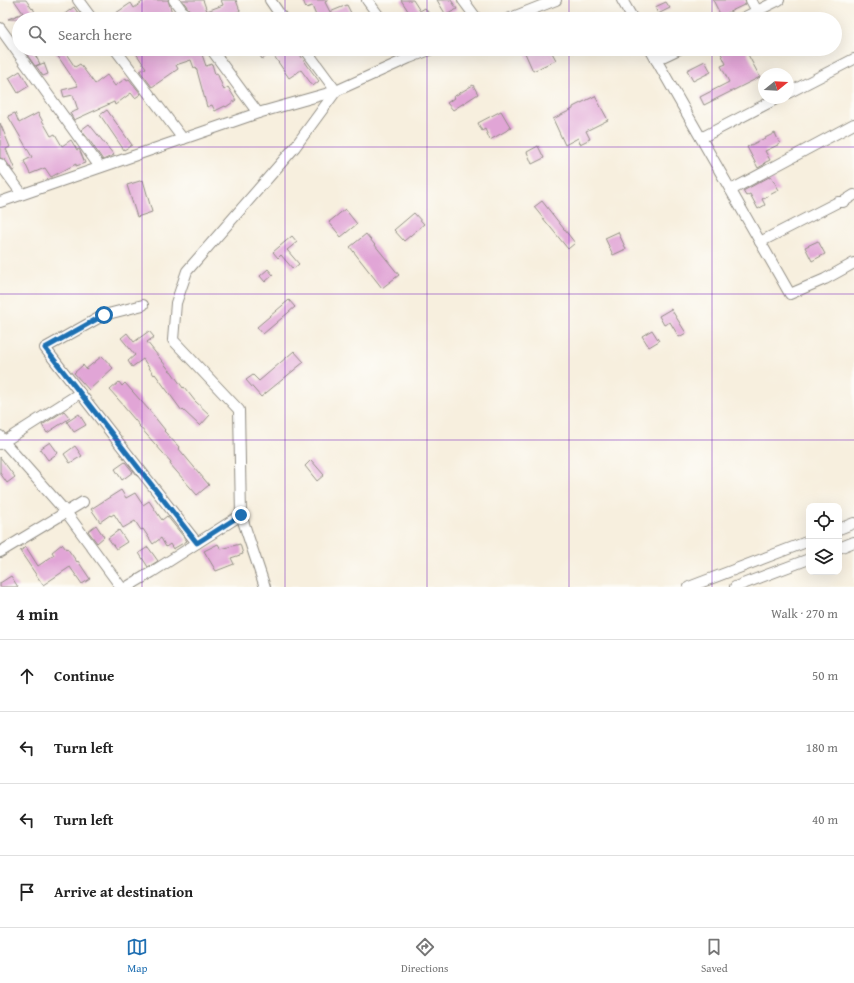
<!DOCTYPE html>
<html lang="en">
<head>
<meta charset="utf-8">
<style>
	:root { --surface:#fff; --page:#f2f2f2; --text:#222; --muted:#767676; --line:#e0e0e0; --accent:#1f6fb2 }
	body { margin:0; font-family:"Gentium Book Plus",serif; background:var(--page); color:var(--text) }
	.controls { position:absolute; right:12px; bottom:12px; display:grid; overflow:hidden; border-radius:8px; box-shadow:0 4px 16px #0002 }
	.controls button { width:36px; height:36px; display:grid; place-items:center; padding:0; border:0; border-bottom:1px solid var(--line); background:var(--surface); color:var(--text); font:20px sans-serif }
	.compass { position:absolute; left:758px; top:68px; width:36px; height:36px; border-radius:50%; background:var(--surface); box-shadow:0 4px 16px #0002; rotate:72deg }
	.stop { position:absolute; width:12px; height:12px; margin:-9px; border:3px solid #1f6fb2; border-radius:50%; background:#fff }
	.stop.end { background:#1f6fb2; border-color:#fff; box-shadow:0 1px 4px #0008 }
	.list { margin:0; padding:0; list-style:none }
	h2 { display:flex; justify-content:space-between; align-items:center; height:52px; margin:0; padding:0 16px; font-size:17px }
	h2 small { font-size:13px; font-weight:400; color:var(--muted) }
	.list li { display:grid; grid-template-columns:26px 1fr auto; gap:12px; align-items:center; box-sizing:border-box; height:72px; padding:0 16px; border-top:1px solid var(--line) }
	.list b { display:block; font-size:15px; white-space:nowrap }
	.list em { font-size:13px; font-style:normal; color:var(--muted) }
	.icon { flex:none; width:22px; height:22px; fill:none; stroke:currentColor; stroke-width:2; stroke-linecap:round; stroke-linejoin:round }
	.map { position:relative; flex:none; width:854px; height:587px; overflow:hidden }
	.search { position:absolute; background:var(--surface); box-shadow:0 4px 16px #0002; left:12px; right:12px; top:12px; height:44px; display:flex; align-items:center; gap:10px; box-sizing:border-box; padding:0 14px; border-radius:22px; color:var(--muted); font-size:15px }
	.sheet { height:340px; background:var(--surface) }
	nav { display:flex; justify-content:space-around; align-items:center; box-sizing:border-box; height:56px; border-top:1px solid var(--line); background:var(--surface); font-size:11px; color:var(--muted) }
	nav a { display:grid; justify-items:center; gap:2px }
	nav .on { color:var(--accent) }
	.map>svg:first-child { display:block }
</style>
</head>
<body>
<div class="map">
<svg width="854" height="587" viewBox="0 0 854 587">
	<rect width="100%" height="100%" fill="#fdfcf7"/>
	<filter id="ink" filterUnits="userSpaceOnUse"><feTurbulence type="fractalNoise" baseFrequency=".025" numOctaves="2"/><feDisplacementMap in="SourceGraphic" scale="8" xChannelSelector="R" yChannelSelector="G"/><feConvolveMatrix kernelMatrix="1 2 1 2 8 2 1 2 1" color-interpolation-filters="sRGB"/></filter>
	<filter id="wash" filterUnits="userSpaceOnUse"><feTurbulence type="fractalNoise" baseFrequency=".012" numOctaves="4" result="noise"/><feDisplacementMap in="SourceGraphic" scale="16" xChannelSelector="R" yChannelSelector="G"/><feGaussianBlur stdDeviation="0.9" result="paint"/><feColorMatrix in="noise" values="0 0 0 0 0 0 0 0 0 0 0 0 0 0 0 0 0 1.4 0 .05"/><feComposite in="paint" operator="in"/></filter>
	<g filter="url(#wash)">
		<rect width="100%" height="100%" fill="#f7efde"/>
		<g id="blocks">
			<g fill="#e1a5d6">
				<polygon points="14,0 26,0 32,9 33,8 38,19 8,19 23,13"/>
				<polygon points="145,0 168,0 173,16 164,19 107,19 131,3 134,8"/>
				<polygon points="182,0 203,0 207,11 223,5 221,0 236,0 240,11 229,15 230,19 194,19 193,15"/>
				<polygon points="303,0 327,0 327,1 325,2 330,12 347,5 351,13 336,19 315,19 317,18 312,6 306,8"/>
				<polygon points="401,0 413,0 420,11 425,8 433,19 408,19 412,17"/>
				<polygon points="437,0 451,0 457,9 446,15"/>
				<polygon points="713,0 745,0 746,4 721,16"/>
				<polygon points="666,2 670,8 658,14 655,7"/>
				<polygon points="74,7 80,16 75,19 58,19"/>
				<polygon points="23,49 32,49 40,64 35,66"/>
				<polygon points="53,49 63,49 75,67 80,64 95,84 107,75 115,86 126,78 127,80 129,79 141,94 135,98 131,93 115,105 114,102 74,120 70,113 78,110 73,95 64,97 62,90 78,86"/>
				<polygon points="133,49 154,49 158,53 169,49 200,49 206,66 212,64 215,74 217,73 224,90 228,87 236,100 226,107 225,106 215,111 212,105 207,107 196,67 194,68 191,60 176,65 178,69 152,87 140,71 146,68"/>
				<polygon points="256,49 296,49 310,69 319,81 313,86 301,70 289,78 272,53 262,59"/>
				<polygon points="532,49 550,49 556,60 533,71 525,53"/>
				<polygon points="719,49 745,49 760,77 704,105 700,97 729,82 721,66 726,64"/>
				<polygon points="705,61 711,72 693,81 687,70"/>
				<polygon points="44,63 48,74 43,76 36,66"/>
				<polygon points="20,71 29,86 18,93 9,78"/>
				<polygon points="473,85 478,94 453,110 447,103 454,98 453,97"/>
				<polygon points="595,96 608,120 586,131 590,139 580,144 578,138 565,145 553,119 573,109 573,107"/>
				<polygon points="107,110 132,145 124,150 100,115"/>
				<polygon points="501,111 511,128 490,140 485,129 482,131 478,123"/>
				<polygon points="15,113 19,123 38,113 51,136 55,134 62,146 71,140 77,150 79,149 80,151 85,163 76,166 76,164 51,177 45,168 30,174 24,161 32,157 8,116"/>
				<polygon points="0,123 10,147 6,149 15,170 13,171 5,160 0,158"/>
				<polygon points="89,124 114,155 103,160 90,141 81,130"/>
				<polygon points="775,133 780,144 765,151 770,160 764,163 765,164 758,168 747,147"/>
				<polygon points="538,146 544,158 532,164 527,152"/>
				<polygon points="771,176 779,190 762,199 765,205 758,209 750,194 746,196 743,191"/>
				<polygon points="143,180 152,212 137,217 127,185"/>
				<polygon points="542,201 575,243 568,249 534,207"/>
				<polygon points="345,209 357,224 341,237 329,222"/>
				<polygon points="414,213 424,224 404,241 394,230"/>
				<polygon points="618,232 626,249 613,255 605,238"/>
				<polygon points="366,234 399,275 382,288 350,247"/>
				<polygon points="292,236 297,242 287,250 299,264 293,269 281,255 278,258 273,252"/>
				<polygon points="818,241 825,254 812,261 805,247"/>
				<polygon points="268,269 273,275 265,282 260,276"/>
				<polygon points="289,300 295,307 263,334 257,327"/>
				<polygon points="671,309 686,333 679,337 670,322 664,325 659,316"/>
				<polygon points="652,330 659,341 649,347 642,336"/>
				<polygon points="149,331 154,337 147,342 170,371 171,371 183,388 184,387 195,401 210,415 200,426 183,410 182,411 155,374 154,375 143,359 132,367 128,361 135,355 121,338 127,333 134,342"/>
				<polygon points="294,351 304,362 261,397 246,380 253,375 259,381"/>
				<polygon points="102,356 113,368 89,390 74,373 83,365 86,369"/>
				<polygon points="119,382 122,386 125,383 149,410 165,430 164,431 180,448 179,449 209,485 197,495 170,464 171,462 139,426 140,426 124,407 125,407 110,390"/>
				<polygon points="64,411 70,418 47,433 42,425"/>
				<polygon points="79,414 86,425 74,432 67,422"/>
				<polygon points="50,442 58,453 48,460 40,449"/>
				<polygon points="75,446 82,456 70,463 64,454"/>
				<polygon points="0,457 15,477 7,483 0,473"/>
				<polygon points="311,460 324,475 317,481 305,466"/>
				<polygon points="125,462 133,472 122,480 115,469"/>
				<polygon points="121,490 126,498 135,493 143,505 149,501 162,520 167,516 187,541 173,549 170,544 166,547 161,538 153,544 143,529 141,530 135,521 123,528 114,514 111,516 110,515 100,522 91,509"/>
				<polygon points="96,525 104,537 97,543 88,531"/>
				<polygon points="119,530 127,542 116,549 108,538"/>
				<polygon points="62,544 66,549 67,548 77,562 78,561 90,579 82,584 70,567 43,585 20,551 26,547 38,566 54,555 52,552"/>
				<polygon points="218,544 221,549 240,544 243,554 231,558 234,564 216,571 204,551"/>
				<polygon points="148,547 158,561 148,567 139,553"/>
				<polygon points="11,576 18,587 0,587 0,583"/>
			</g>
		</g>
	</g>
	<g filter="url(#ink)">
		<use href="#blocks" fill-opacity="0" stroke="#918d84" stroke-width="1"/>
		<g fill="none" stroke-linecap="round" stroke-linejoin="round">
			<defs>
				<g id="minor">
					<polyline points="78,0 92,19"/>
					<polyline points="174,0 188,19"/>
					<polyline points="270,0 283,19"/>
					<polyline points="367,0 381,19"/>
					<polyline points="463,0 477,19"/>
					<polyline points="622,0 633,19"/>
					<polyline points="751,0 757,11"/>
					<polyline points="508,19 556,0"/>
					<polyline points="741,19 779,0"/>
					<polyline points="0,28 100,167"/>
					<polyline points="115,49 183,139"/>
					<polyline points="211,49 258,113"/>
					<polyline points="650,49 790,294 825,279 854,263"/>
					<polyline points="656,60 679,49"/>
					<polyline points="788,93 854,59"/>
					<polyline points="701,138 778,98"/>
					<polyline points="0,164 22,194"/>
					<polyline points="731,190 854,124"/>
					<polyline points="0,202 258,113 336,91 409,58 432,49"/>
					<polyline points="760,242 838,202 843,202 854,195"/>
					<polyline points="143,305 104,315 45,348 197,543"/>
					<polyline points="0,436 4,442 66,512 121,587"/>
					<polyline points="0,444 80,393"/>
					<polyline points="839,529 854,523"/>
					<polyline points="839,548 854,542"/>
					<polyline points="0,552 83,502"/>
					<polyline points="127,587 152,572 241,515"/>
					<polyline points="265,587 241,515 239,410 173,340 176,303 187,271 295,147 336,91 305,49"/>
					<polyline points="689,587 809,541"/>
					<polyline points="735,587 809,559"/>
				</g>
			</defs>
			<use href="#minor" stroke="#918d84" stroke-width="12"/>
			<use href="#minor" stroke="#fff" stroke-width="10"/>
		</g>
	</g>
	<g fill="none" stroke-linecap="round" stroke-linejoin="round" filter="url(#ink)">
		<polyline stroke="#1f6fb2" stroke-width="5" points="104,315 45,348 197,543 241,515"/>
	</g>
	<path fill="none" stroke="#7b2cbf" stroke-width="1" stroke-opacity="0.55" d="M 142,0 L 142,19M 285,0 L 285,19M 427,0 L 427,19M 569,0 L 569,19M 712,0 L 712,19M 142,49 L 142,587M 285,49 L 285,587M 427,49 L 427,587M 569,49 L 569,587M 712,49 L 712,587M 0,147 L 854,147M 0,294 L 854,294M 0,440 L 854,440"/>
</svg>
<div class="controls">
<button><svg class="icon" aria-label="locate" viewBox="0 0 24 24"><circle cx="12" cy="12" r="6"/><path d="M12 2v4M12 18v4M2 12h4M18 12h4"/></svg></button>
<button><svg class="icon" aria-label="layers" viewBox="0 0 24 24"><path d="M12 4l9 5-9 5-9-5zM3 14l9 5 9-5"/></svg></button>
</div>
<svg class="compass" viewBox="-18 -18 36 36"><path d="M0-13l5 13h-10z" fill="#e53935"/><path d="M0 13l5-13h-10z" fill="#767676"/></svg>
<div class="stop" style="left:104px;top:315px"></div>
<div class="stop end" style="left:241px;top:515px"></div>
<div class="search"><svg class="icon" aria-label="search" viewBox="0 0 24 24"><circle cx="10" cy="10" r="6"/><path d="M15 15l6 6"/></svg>Search here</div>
</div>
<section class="sheet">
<h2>4 min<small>Walk · 270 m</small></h2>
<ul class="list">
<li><svg class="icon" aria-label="ahead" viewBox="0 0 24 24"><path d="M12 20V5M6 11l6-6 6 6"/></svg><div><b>Continue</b></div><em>50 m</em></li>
<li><svg class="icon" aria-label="left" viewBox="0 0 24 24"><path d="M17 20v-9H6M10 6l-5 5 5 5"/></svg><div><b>Turn left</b></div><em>180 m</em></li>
<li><svg class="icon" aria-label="left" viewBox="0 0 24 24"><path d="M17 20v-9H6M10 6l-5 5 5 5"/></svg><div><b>Turn left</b></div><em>40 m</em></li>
<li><svg class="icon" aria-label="arrive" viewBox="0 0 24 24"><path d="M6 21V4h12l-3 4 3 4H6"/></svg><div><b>Arrive at destination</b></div></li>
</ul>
</section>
<nav>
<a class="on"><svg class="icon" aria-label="map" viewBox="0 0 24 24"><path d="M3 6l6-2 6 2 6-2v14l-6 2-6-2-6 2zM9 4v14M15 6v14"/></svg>Map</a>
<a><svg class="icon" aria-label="directions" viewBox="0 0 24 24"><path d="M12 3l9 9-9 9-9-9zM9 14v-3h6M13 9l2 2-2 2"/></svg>Directions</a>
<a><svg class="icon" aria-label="saved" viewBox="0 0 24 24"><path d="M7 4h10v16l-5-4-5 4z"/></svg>Saved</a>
</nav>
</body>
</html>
